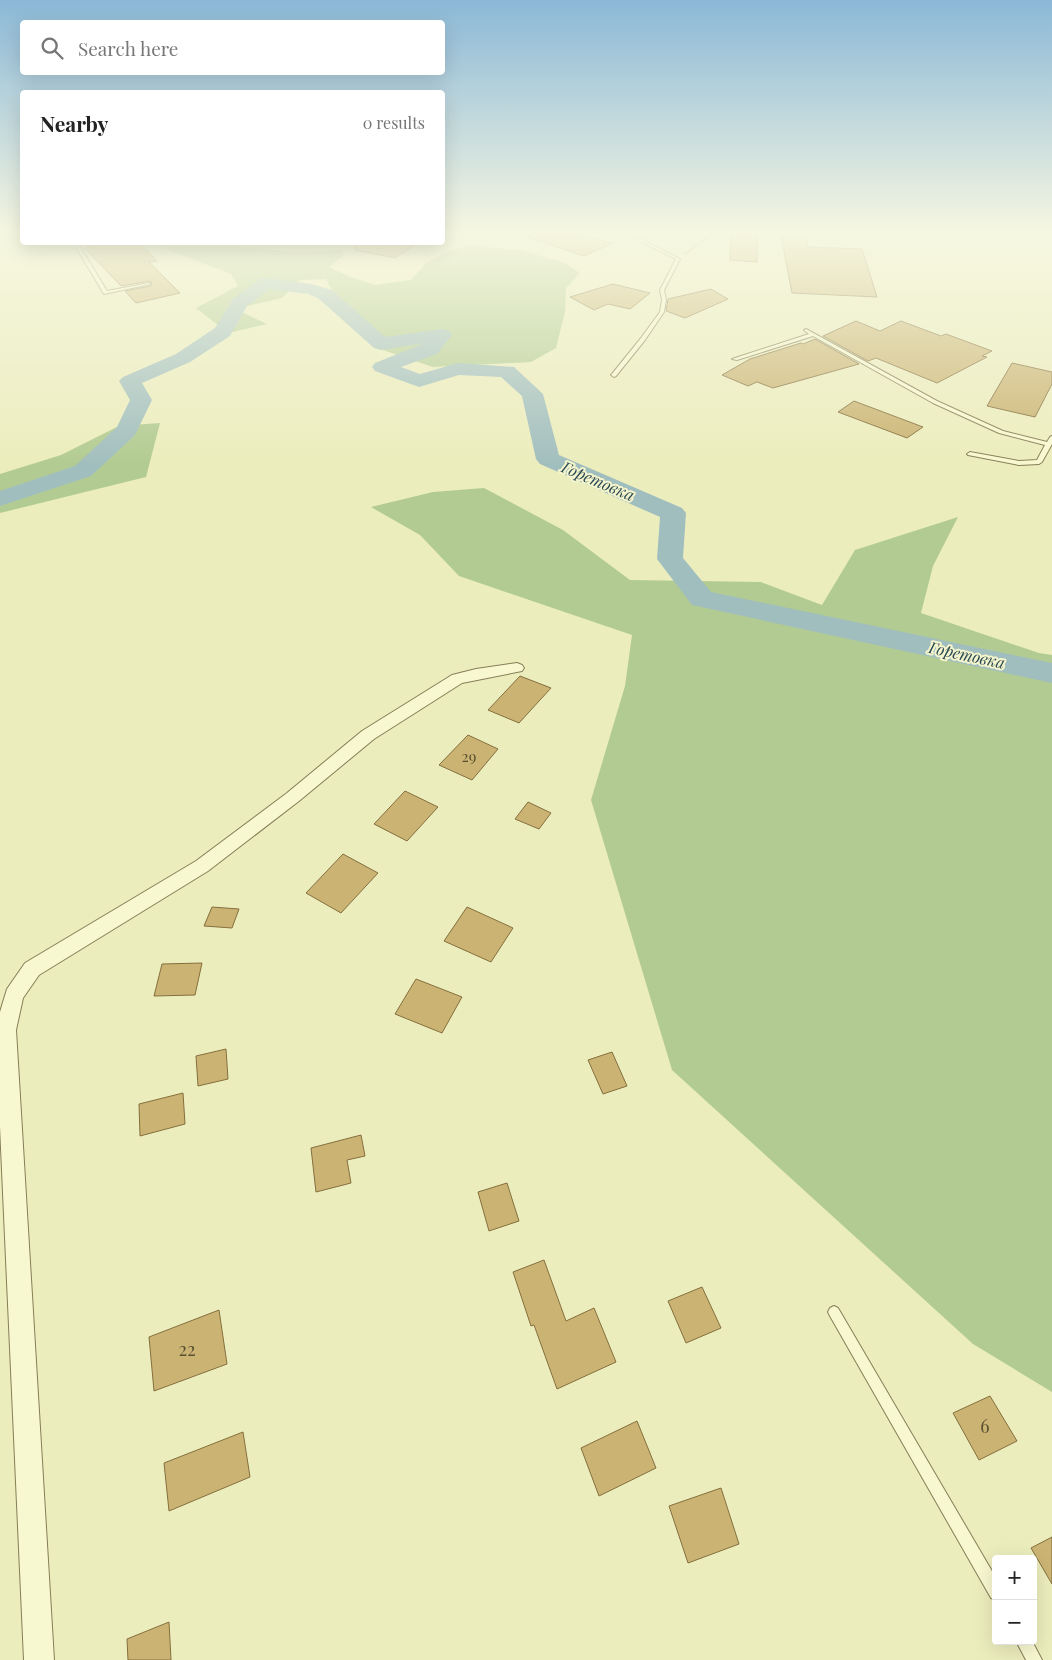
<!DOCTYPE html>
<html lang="en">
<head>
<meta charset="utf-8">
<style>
	:root { --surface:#fff; --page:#f2f2f2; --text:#222; --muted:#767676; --line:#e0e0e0 }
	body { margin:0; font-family:"Playfair Display",serif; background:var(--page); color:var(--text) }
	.controls { position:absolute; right:15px; bottom:15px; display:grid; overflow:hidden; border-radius:5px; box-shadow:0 5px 20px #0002 }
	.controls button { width:45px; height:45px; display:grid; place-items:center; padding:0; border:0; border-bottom:1px solid var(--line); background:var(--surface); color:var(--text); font:25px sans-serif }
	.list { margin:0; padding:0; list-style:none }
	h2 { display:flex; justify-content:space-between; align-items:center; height:65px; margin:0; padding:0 20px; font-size:21px }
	h2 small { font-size:16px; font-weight:400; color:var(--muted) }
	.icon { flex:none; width:28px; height:28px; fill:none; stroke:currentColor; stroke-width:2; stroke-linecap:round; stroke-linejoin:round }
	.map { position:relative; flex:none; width:1052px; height:1660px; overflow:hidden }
	.search { position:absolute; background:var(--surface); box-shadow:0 5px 20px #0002; left:20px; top:20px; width:425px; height:55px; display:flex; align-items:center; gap:12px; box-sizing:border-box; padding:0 18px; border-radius:5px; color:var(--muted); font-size:19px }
	.panel { position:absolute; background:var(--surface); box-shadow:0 5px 20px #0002; left:20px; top:90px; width:425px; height:155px; border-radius:5px }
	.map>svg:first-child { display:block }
</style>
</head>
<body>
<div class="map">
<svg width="1052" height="1660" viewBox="0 0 1052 1660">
	<rect width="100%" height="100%" fill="#ecedbd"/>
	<g fill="#b2cb92">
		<polygon points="158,243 226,243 244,247 298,252 341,250 343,256 329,267 353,278 375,285 411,280 427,262 450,251 469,245 521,250 565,263 580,273 566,288 565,312 556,348 531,362 433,367 380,349 330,287 326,279 300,280 282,298 235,309 267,324 228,333 196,308 238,286 231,274 166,249"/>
		<polygon points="160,423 146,477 0,513 0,474 61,455 119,426"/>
		<polygon points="484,488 563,530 630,580 761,582 822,605 855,550 958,517 933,566 921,613 1039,653 1052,655 1052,1392 973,1344 672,1070 591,800 625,686 632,635 459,576 420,535 371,507 433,492"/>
	</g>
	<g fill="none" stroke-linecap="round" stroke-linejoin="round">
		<polygon fill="#a1bebe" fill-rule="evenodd" points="266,278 311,284 332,290 385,337 442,329 449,331 452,335 437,354 401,367 420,374 458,363 514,367 543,394 559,455 682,508 686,513 683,558 711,592 1052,663 1052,683 692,605 657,559 660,517 540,464 536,459 522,396 501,377 459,375 419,387 375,371 372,367 375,363 425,343 381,350 374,348 318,298 308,294 270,289 247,306 230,336 190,362 142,383 152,400 135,435 91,476 0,506 0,491 75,466 117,427 130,400 119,381 123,377 176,354 215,328 233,299 260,279"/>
	</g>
	<g fill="#cbb473" stroke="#846f3d">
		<polygon points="523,232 564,232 613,243 584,256 522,235"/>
		<polygon points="731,232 757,232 757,262 730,260"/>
		<polygon points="781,236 806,237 808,247 862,249 877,297 792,293"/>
		<polygon points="111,242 139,242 157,261 149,262 180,293 136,303 125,291 151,286 152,282 149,281 121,286 85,248"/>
		<polygon points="356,242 419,242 395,258 355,250"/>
		<polygon points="613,284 650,293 630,309 608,304 594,310 570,297"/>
		<polygon points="711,289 728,299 685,318 666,311 668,299"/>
		<polygon points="856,321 880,331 901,321 941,336 946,334 992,351 982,356 987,357 937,383 876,358 868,361 823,336"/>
		<polygon points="815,339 859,364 773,388 757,382 748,386 722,375 750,359 801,343 803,344"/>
		<polygon points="1012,363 1052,372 1052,384 1035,417 987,406"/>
		<polygon points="854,401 923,427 907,438 838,412"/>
		<polygon points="520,676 551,688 519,723 488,710"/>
		<polygon points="468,735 498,749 472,780 439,765"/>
		<polygon points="405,791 438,807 407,841 374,824"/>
		<polygon points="528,802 551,813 539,829 515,819"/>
		<polygon points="343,854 378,873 341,913 306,893"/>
		<polygon points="212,907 239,909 232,928 204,926"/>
		<polygon points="467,907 513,928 491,962 444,941"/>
		<polygon points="202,963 195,995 154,996 162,964"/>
		<polygon points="416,979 462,997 442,1033 395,1014"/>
		<polygon points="226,1049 228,1079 198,1086 196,1056"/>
		<polygon points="612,1052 627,1086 603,1094 588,1060"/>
		<polygon points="183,1093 185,1124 140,1136 139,1104"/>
		<polygon points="361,1135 365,1156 347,1160 351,1183 316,1192 311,1148"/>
		<polygon points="507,1183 519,1221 489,1231 478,1192"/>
		<polygon points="544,1260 566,1321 594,1308 616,1362 557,1389 534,1325 531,1326 513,1272"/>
		<polygon points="702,1287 721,1328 686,1343 668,1301"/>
		<polygon points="219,1310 227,1364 154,1391 149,1337"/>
		<polygon points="990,1396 1017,1441 979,1460 953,1413"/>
		<polygon points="637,1421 656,1468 599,1496 581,1448"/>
		<polygon points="243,1432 250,1477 169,1511 164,1463"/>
		<polygon points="721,1488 739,1544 688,1563 669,1506"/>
		<polygon points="1052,1537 1052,1584 1031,1548"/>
		<polygon points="169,1622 171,1660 128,1660 127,1639"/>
	</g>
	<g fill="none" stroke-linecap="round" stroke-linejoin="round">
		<defs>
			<g id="service">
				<polygon points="621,232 627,232 680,259 664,290 666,300 664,312 645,340 616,376 614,377 611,375 612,374 641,338 660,312 662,300 660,290 676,259"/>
				<polygon points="73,242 77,242 107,291 149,283 151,284 104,294"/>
				<polygon points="806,329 937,401 1003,431 1047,442 1050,437 1052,436 1052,444 1042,462 1039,464 1019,465 968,455 967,454 970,452 1019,461 1037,460 1045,445 999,433 933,403 813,336 737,360 732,359 809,334 804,330"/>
				<polygon points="834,1306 838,1308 996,1578 996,1600 991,1598 830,1316 828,1312 830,1308"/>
				<polygon points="1016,1641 1032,1641 1042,1660 1026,1660"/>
			</g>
			<polygon id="minor" points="517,663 522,665 524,668 522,671 462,683 374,739 299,801 208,871 39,975 23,998 16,1030 54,1660 24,1660 0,1126 0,1012 7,989 25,963 196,861 287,793 362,731 452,675 476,669"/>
		</defs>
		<use href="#service" stroke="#857e57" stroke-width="2"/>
		<use href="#minor" stroke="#857e57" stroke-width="2"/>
		<polyline stroke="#857e57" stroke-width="2" stroke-dasharray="2 1" stroke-linecap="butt" points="685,254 714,232"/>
		<use href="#service" fill="#f8f8d0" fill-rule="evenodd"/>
		<use href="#minor" fill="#f8f8d0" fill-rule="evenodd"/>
	</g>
	<linearGradient id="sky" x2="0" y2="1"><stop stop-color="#8bb8d7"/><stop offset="0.5" stop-color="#f6f7e1"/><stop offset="1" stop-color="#f6f7e1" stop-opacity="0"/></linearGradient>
	<rect width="1052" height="465" fill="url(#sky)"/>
	<g text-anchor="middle" stroke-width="4" stroke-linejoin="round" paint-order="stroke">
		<g font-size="15" fill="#5a5031">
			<text x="469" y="762">29</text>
		</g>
		<g font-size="16" font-style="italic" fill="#2a4954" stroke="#f4f5cd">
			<text transform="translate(598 481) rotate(23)" y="6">Горетовка</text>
			<text transform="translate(967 655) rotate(12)" y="6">Горетовка</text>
		</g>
		<g font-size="18" fill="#5a5031">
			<text x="187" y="1356">22</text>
			<text x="985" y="1433">6</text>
		</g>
	</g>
</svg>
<div class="controls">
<button>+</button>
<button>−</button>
</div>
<div class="search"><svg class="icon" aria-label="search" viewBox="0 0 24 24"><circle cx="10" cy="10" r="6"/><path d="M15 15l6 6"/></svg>Search here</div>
<section class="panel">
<h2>Nearby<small>0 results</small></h2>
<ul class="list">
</ul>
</section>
</div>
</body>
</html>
